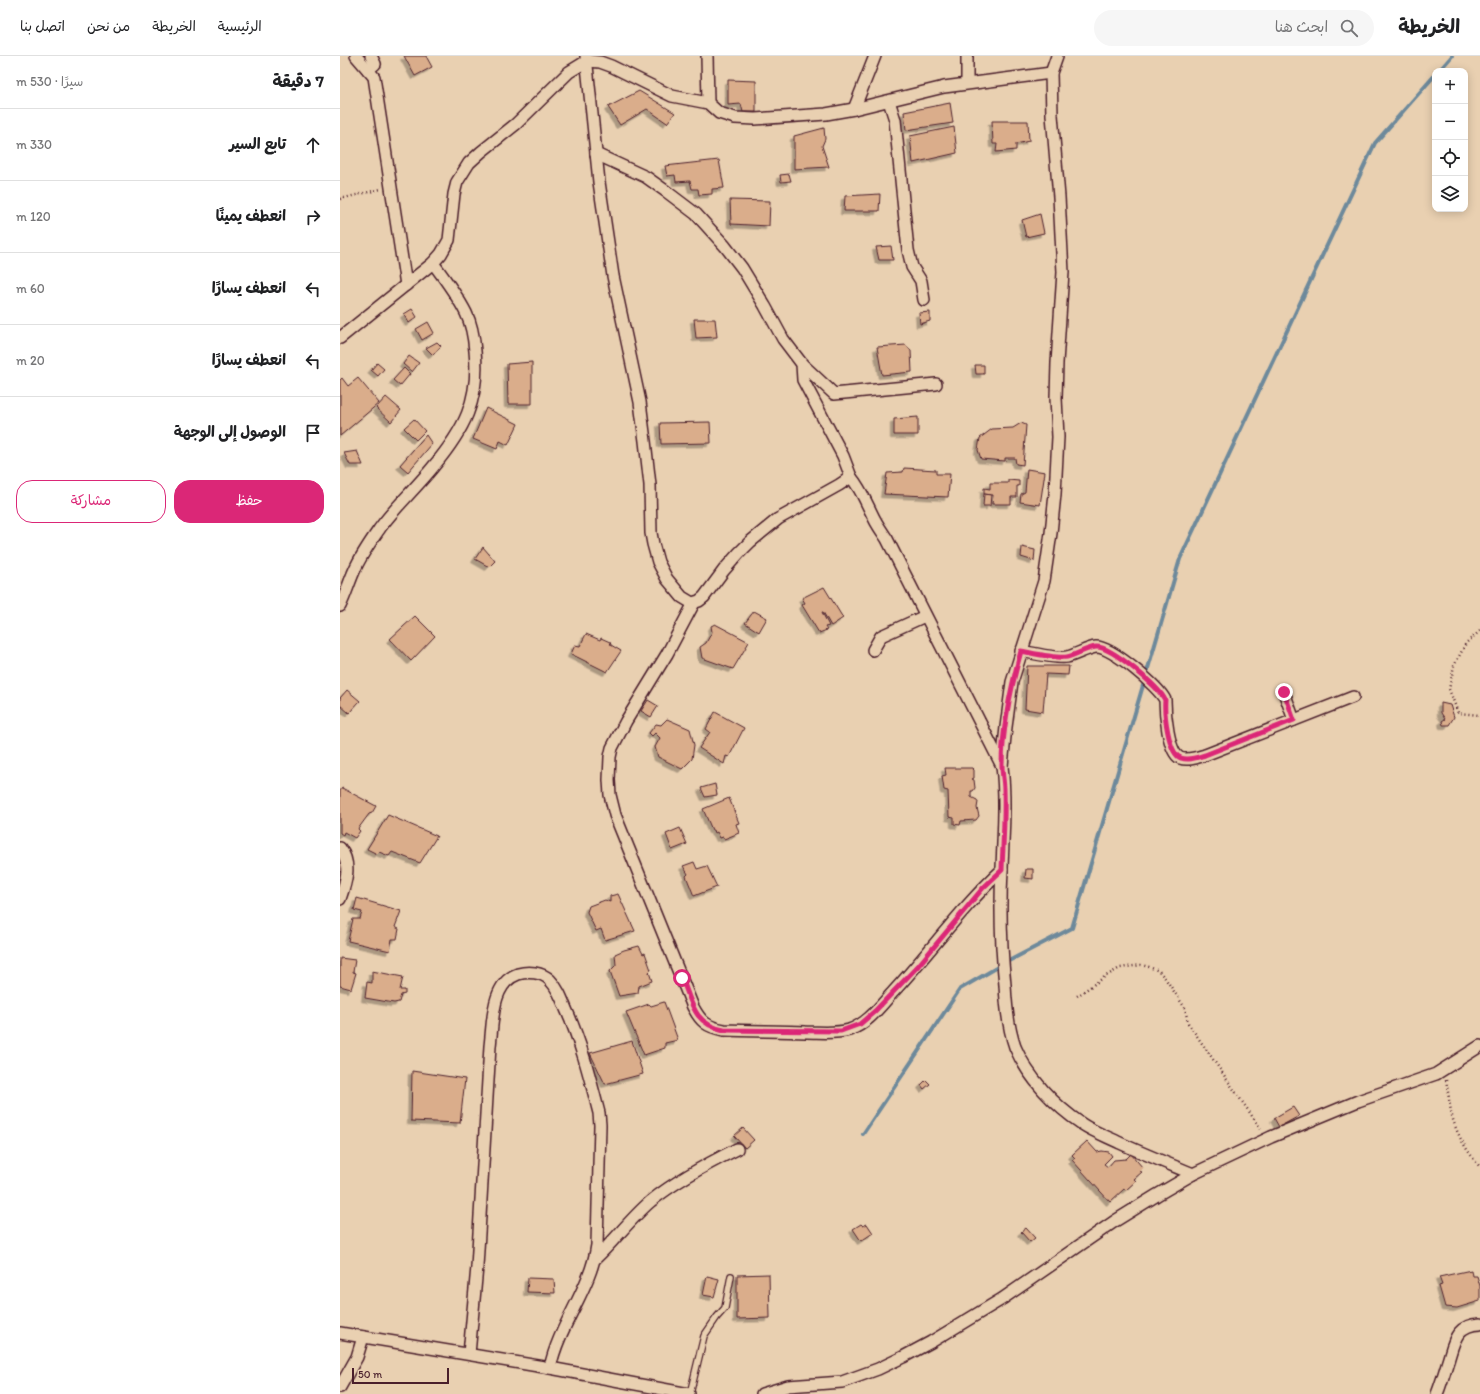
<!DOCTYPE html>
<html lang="ar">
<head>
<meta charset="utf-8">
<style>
	:root { --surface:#fff; --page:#f6f6f6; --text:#202124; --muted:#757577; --line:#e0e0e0; --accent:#db2777 }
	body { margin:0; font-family:Itim,"Playpen Sans Arabic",sans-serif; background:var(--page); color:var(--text); direction:rtl }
	.controls { position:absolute; right:12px; top:12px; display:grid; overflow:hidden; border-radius:8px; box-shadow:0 2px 10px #0003 }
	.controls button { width:36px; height:36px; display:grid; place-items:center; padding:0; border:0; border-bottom:1px solid var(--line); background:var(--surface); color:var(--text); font:20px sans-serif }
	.scale { position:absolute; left:12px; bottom:10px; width:97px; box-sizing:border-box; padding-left:4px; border:2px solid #4a1f2b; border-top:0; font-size:11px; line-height:14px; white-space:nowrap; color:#4a1f2b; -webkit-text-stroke:3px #e9d0b1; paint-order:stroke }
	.stop { position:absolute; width:12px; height:12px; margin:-9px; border:3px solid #db2777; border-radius:50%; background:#fff }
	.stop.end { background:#db2777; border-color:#fff; box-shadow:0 1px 4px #0008 }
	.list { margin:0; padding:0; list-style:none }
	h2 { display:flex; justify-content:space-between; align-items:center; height:52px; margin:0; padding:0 16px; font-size:17px }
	h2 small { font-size:13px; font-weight:400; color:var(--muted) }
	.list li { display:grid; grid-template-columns:26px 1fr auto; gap:12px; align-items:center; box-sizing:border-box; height:72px; padding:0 16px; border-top:1px solid var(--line) }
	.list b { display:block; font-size:15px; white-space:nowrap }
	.list em { font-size:13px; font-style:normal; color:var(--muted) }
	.actions { display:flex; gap:8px; padding:12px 16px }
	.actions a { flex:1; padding:9px 0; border:1px solid var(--accent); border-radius:16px; text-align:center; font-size:14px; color:var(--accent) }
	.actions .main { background:var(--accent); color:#fff }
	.icon { flex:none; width:22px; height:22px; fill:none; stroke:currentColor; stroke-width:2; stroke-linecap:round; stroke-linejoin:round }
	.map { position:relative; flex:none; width:1140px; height:1338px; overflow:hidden; direction:ltr }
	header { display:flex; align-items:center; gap:24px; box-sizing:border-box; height:56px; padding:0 20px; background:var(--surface); border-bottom:1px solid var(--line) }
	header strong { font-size:19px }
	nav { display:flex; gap:22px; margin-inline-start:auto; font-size:14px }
	.search { width:280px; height:36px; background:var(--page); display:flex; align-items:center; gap:10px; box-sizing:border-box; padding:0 14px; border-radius:22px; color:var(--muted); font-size:15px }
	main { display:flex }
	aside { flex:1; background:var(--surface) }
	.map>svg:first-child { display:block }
</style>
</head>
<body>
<header>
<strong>الخريطة</strong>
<div class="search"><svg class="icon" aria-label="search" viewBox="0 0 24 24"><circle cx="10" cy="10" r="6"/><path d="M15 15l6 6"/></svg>ابحث هنا</div>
<nav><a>الرئيسية</a><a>الخريطة</a><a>من نحن</a><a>اتصل بنا</a></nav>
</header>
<main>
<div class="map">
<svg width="1140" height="1338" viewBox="0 0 1140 1338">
	<defs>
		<filter id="shadow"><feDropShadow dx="-3.5" dy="3.5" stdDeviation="0" flood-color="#0004"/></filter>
	</defs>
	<rect width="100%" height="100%" fill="#e9d0b1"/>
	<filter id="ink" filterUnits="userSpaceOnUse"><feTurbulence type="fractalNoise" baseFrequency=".025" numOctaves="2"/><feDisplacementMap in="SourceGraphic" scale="8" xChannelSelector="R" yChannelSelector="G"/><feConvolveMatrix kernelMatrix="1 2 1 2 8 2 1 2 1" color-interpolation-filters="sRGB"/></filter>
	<g filter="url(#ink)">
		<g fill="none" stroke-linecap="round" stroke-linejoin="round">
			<g stroke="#6d899b" stroke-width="4">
				<polyline points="1099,15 1112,0"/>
				<polyline points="523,1078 620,933 663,908 732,872 840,503 1035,87 1095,19"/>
			</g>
		</g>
		<g fill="#daad8b" stroke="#4a1f2b" filter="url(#shadow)">
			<polygon points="64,0 86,0 92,11 75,20"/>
			<polygon points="388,24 416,25 416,56 403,56 401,48 388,49"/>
			<polygon points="299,35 335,57 327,67 307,53 280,69 268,51"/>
			<polygon points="610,47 613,67 566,74 564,56"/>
			<polygon points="652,65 688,65 689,85 676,88 676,94 656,96 657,88 653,88"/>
			<polygon points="614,71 617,97 573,107 570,80"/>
			<polygon points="484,72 485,83 482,90 489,111 454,113 454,80"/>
			<polygon points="379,104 384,132 372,133 372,138 359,139 358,133 352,133 350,125 336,126 335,119 327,120 325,110"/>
			<polygon points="449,118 451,125 441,126 440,119"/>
			<polygon points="540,138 539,155 504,155 505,140"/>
			<polygon points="390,144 430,145 429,170 391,168"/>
			<polygon points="700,158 704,177 686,181 682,164"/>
			<polygon points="551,190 553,204 539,204 536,191"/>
			<polygon points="72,253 77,261 69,267 64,258"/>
			<polygon points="590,256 590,265 580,268 579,257"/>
			<polygon points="354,263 375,263 377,281 356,282"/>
			<polygon points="88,266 94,277 82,284 76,273"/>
			<polygon points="97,286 101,290 93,299 86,292"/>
			<polygon points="566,289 571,295 572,316 542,319 537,291"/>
			<polygon points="69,300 79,307 72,316 63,308"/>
			<polygon points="192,306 192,348 168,348 167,308"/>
			<polygon points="37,307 44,313 38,320 31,314"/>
			<polygon points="635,309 644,309 644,318 636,318"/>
			<polygon points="64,312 70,318 60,330 53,324"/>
			<polygon points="2,322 8,330 18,322 39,347 0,380 0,324"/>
			<polygon points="46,341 61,354 51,366 36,352"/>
			<polygon points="146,352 178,368 168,389 160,385 157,393 133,383"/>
			<polygon points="578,361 578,379 554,379 554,363"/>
			<polygon points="74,363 85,375 76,384 64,372"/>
			<polygon points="370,366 371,387 321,388 320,367"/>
			<polygon points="681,367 686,369 683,409 676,408 675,402 665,402 665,405 641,403 638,394 640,382 652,373 673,372"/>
			<polygon points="86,379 92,388 68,416 60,409"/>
			<polygon points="17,395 23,409 10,409 4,397"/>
			<polygon points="564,412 596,414 596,418 610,418 608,441 544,438 547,417 563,416"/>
			<polygon points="687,413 705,416 700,449 680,446 681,438 685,436"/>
			<polygon points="668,424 679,425 679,430 677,430 677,441 671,441 671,448 652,448 653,439 644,438 644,432 650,433 650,427 668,427"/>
			<polygon points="644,438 651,439 650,450 643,450"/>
			<polygon points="143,491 155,505 149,511 135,503"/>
			<polygon points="682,491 695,494 694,505 681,501"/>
			<polygon points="484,531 503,562 491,570 483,556 482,556 489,570 485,571 487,574 479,577 462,549 465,547 462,542"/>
			<polygon points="414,555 427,562 419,576 405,567"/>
			<polygon points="75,560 95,580 71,605 50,583"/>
			<polygon points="375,568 409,586 393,613 362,602 360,591 366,587 372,576 371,570"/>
			<polygon points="246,578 260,584 261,582 270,586 271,589 281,595 267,616 231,598 235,589 240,590"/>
			<polygon points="687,610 729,610 728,619 706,618 703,656 685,653"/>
			<polygon points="7,634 20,645 9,657 0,649 0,642"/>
			<polygon points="308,644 318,650 311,661 301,655"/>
			<polygon points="1101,647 1110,649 1114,661 1109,669 1103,669 1102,665 1105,663 1101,657"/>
			<polygon points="375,656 404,672 389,701 386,700 384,708 359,692 370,676 366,673"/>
			<polygon points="327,663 350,673 354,689 352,703 342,713 318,701 315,691 320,682 315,677 312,680 309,677 316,668 321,669"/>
			<polygon points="605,712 632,712 634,714 634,722 632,723 634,724 635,732 633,735 631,735 631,741 637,744 638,746 637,752 639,760 636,764 621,765 620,769 614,768 614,762 609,761 608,735 604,734 602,720 606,719"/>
			<polygon points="375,728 377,739 365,741 361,732"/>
			<polygon points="2,732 36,750 32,757 29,758 18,773 20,775 15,782 4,776 3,779 0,777 0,735"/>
			<polygon points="389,742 399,767 396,768 399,777 384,783 383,781 380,782 377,776 375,777 374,774 372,774 363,753"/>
			<polygon points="48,759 97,780 80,807 52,796 49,800 39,796 37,798 27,793"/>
			<polygon points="340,772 347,788 332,794 326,778"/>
			<polygon points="354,806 357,813 367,810 377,831 354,840 346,820 348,818 343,810"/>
			<polygon points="686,813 693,813 693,823 685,822"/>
			<polygon points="278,838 295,875 265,884 261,873 256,875 247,856 249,850 265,844 270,846 270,840"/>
			<polygon points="17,842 61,855 55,871 59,873 57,883 52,883 50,895 8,885 13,863 20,863 22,856 14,854"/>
			<polygon points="299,890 303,898 305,897 311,914 309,916 312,925 299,930 298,937 279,940 270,915 276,909 275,898 284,894"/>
			<polygon points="0,902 15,904 13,916 16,917 11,933 0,930"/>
			<polygon points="32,915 63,921 60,934 65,934 65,938 61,939 59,946 54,947 25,942 27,926 32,927"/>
			<polygon points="324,946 338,984 325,987 325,992 304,999 286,956 309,948 311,950"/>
			<polygon points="292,985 303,1018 265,1028 250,997"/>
			<polygon points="72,1015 125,1023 120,1067 71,1065"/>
			<polygon points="586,1024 590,1028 584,1033 581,1029"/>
			<polygon points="953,1051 959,1060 939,1071 934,1062"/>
			<polygon points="403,1072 414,1084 405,1092 394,1080"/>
			<polygon points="747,1085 757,1096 762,1095 769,1096 772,1100 764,1108 768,1111 774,1104 786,1103 791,1098 803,1112 800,1115 802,1116 794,1123 796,1125 786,1134 784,1133 770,1146 732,1104 735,1102 732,1099"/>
			<polygon points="521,1168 523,1170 527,1168 533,1177 521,1185 513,1173"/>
			<polygon points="686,1172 695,1182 690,1186 681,1176"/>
			<polygon points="1131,1214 1132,1220 1137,1220 1140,1230 1140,1245 1117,1252 1105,1251 1099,1230 1102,1229 1099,1221"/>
			<polygon points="429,1218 430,1262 397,1263 397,1219"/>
			<polygon points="367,1220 379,1223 374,1241 363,1239"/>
			<polygon points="188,1222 214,1223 215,1237 187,1236"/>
		</g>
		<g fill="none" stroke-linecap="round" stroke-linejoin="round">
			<defs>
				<polyline id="service" points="350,1338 364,1280 377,1261 385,1252 391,1220"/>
				<g id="minor">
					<polyline points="16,0 34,21 66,229"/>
					<path d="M 246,0 L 259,126 L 273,220 L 300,346 L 305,385 L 310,429 L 311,477 L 313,488 L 318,506 L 327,523 L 342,541 L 352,547 L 359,545 L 364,541 L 384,514 L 399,497 L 410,486 L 438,463 L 499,429 L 511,421 C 522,434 527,449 535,464 C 538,470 543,477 547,483 L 662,710 C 666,745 663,779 662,813 C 660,851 661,891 665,929 C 666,950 668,971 675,991 C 688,1022 715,1050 742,1068 C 754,1076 768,1081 780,1087 C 804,1098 829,1108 853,1118"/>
					<polyline points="367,0 368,47"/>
					<polyline points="627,0 627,27"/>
					<polyline points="28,14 35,8 31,0"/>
					<polyline points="549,45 555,64 568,194 572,211 581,225 584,244"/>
					<polyline points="514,53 535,0"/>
					<polyline points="256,98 306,121 327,136 356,158 385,190 402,212 425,250 443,283 462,308 463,324 503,400 511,421"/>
					<polyline points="0,282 93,207 101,198 109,184 114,138 117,126 129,107 141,96 176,68 229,16 247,5 260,6 271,10 332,40 368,47 379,57 395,62 415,63 486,58 514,53 604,31 711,17"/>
					<polyline points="462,308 494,338 596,328"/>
					<path d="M 354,547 L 327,598 L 286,665 L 272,692 L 270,701 L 269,724 L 270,739 L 275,759 L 353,951 C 361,966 367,971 384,974 C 411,975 439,975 466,976 C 480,976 495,978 509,974 C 528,968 541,949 554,935 C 591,895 622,851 662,814"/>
					<path d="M 0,550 C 6,538 9,526 15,513 C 21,499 31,485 40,472 C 56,450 76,432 93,411 C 124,374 140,344 135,295 C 134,283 132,269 126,257 C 117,239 105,223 93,207"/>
					<polyline points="533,594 541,580 585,560"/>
					<path d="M 681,595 C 692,597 717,603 727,601 C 736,599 747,592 756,591 C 771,590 819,631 825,644 C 825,657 828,696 840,702 C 848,705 858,701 865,699 L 1013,641"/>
					<polyline points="944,636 954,664"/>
					<polyline points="662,710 666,671 672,626 704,525 711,477 715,438 718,381 716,342 717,307 723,216 719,141 712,59 711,17 717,0"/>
					<path d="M 0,792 C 12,808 6,826 0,843"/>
					<path d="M 256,1202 C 275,1184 291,1162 311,1145 C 337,1124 367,1108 397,1093"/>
					<polyline points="0,1277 210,1312 349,1338"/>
					<path d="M 129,1298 L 137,1211 L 150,990 C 153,967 151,927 178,918 C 188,915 202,916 210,924 C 218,932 222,943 226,953 C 241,986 250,1022 259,1057 L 260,1069 L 257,1189 C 251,1233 219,1268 210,1312"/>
					<polyline points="0,1331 17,1301 23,1281"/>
					<polyline points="422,1338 448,1330 502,1326 538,1313 563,1301 591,1286 662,1243 775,1165 817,1139 853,1118 931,1081 1018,1045 1096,1018 1140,990"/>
					<path d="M 1097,1338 C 1101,1328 1104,1318 1107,1308 C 1114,1288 1114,1269 1140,1268"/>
				</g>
			</defs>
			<use href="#service" stroke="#4a1f2b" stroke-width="8"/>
			<use href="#minor" stroke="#4a1f2b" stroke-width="14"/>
			<g stroke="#4a1f2b" stroke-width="2.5" stroke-dasharray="1 3" stroke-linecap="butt">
				<polyline points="0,143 41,133"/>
				<polyline points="1140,575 1126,587 1114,610 1109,633 1118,657 1140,659"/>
				<polyline points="737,940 766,920 780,912 801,909 809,911 819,915 825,922 845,952 848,967 921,1073"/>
				<path d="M 1106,1024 C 1108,1034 1109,1045 1111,1055 C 1115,1077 1127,1095 1140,1111"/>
			</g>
			<use href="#service" stroke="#e9d0b1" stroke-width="5.5"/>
			<use href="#minor" stroke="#e9d0b1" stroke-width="11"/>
		</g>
	</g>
	<g fill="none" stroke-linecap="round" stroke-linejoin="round" filter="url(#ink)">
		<path stroke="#db2777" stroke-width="5" d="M 342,922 C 352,948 354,968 384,974 L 501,975 L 520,968 L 535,955 L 578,910 L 643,832 L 662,814 C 663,787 665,761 664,734 C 664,726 662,718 662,710 C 662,672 671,631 681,595 C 692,597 717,603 727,601 C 736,599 747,592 756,591 C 771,590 819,631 825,644 C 824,656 828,698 841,702 C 849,705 858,701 865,699 L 954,664 L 944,636"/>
	</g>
</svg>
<div class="controls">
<button>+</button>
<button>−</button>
<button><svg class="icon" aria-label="locate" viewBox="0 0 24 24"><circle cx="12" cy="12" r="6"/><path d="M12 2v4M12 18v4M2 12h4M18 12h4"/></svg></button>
<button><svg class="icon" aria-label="layers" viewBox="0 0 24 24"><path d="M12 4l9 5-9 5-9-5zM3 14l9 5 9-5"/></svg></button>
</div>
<div class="scale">50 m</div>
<div class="stop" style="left:342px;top:922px"></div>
<div class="stop end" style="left:944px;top:636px"></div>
</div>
<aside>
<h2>7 دقيقة<small>سيرًا · 530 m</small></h2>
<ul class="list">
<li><svg class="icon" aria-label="ahead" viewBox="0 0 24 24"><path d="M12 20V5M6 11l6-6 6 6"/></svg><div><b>تابع السير</b></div><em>330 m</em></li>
<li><svg class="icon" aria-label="right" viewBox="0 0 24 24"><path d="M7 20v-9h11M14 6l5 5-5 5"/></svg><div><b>انعطف يمينًا</b></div><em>120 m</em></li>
<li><svg class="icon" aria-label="left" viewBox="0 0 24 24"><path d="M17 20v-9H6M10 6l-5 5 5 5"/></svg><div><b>انعطف يسارًا</b></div><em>60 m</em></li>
<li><svg class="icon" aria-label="left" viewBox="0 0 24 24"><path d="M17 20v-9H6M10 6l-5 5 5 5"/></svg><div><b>انعطف يسارًا</b></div><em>20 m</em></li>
<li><svg class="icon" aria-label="arrive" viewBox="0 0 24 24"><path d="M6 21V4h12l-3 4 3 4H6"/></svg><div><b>الوصول إلى الوجهة</b></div></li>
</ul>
<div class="actions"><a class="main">حفظ</a><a>مشاركة</a></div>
</aside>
</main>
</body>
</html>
